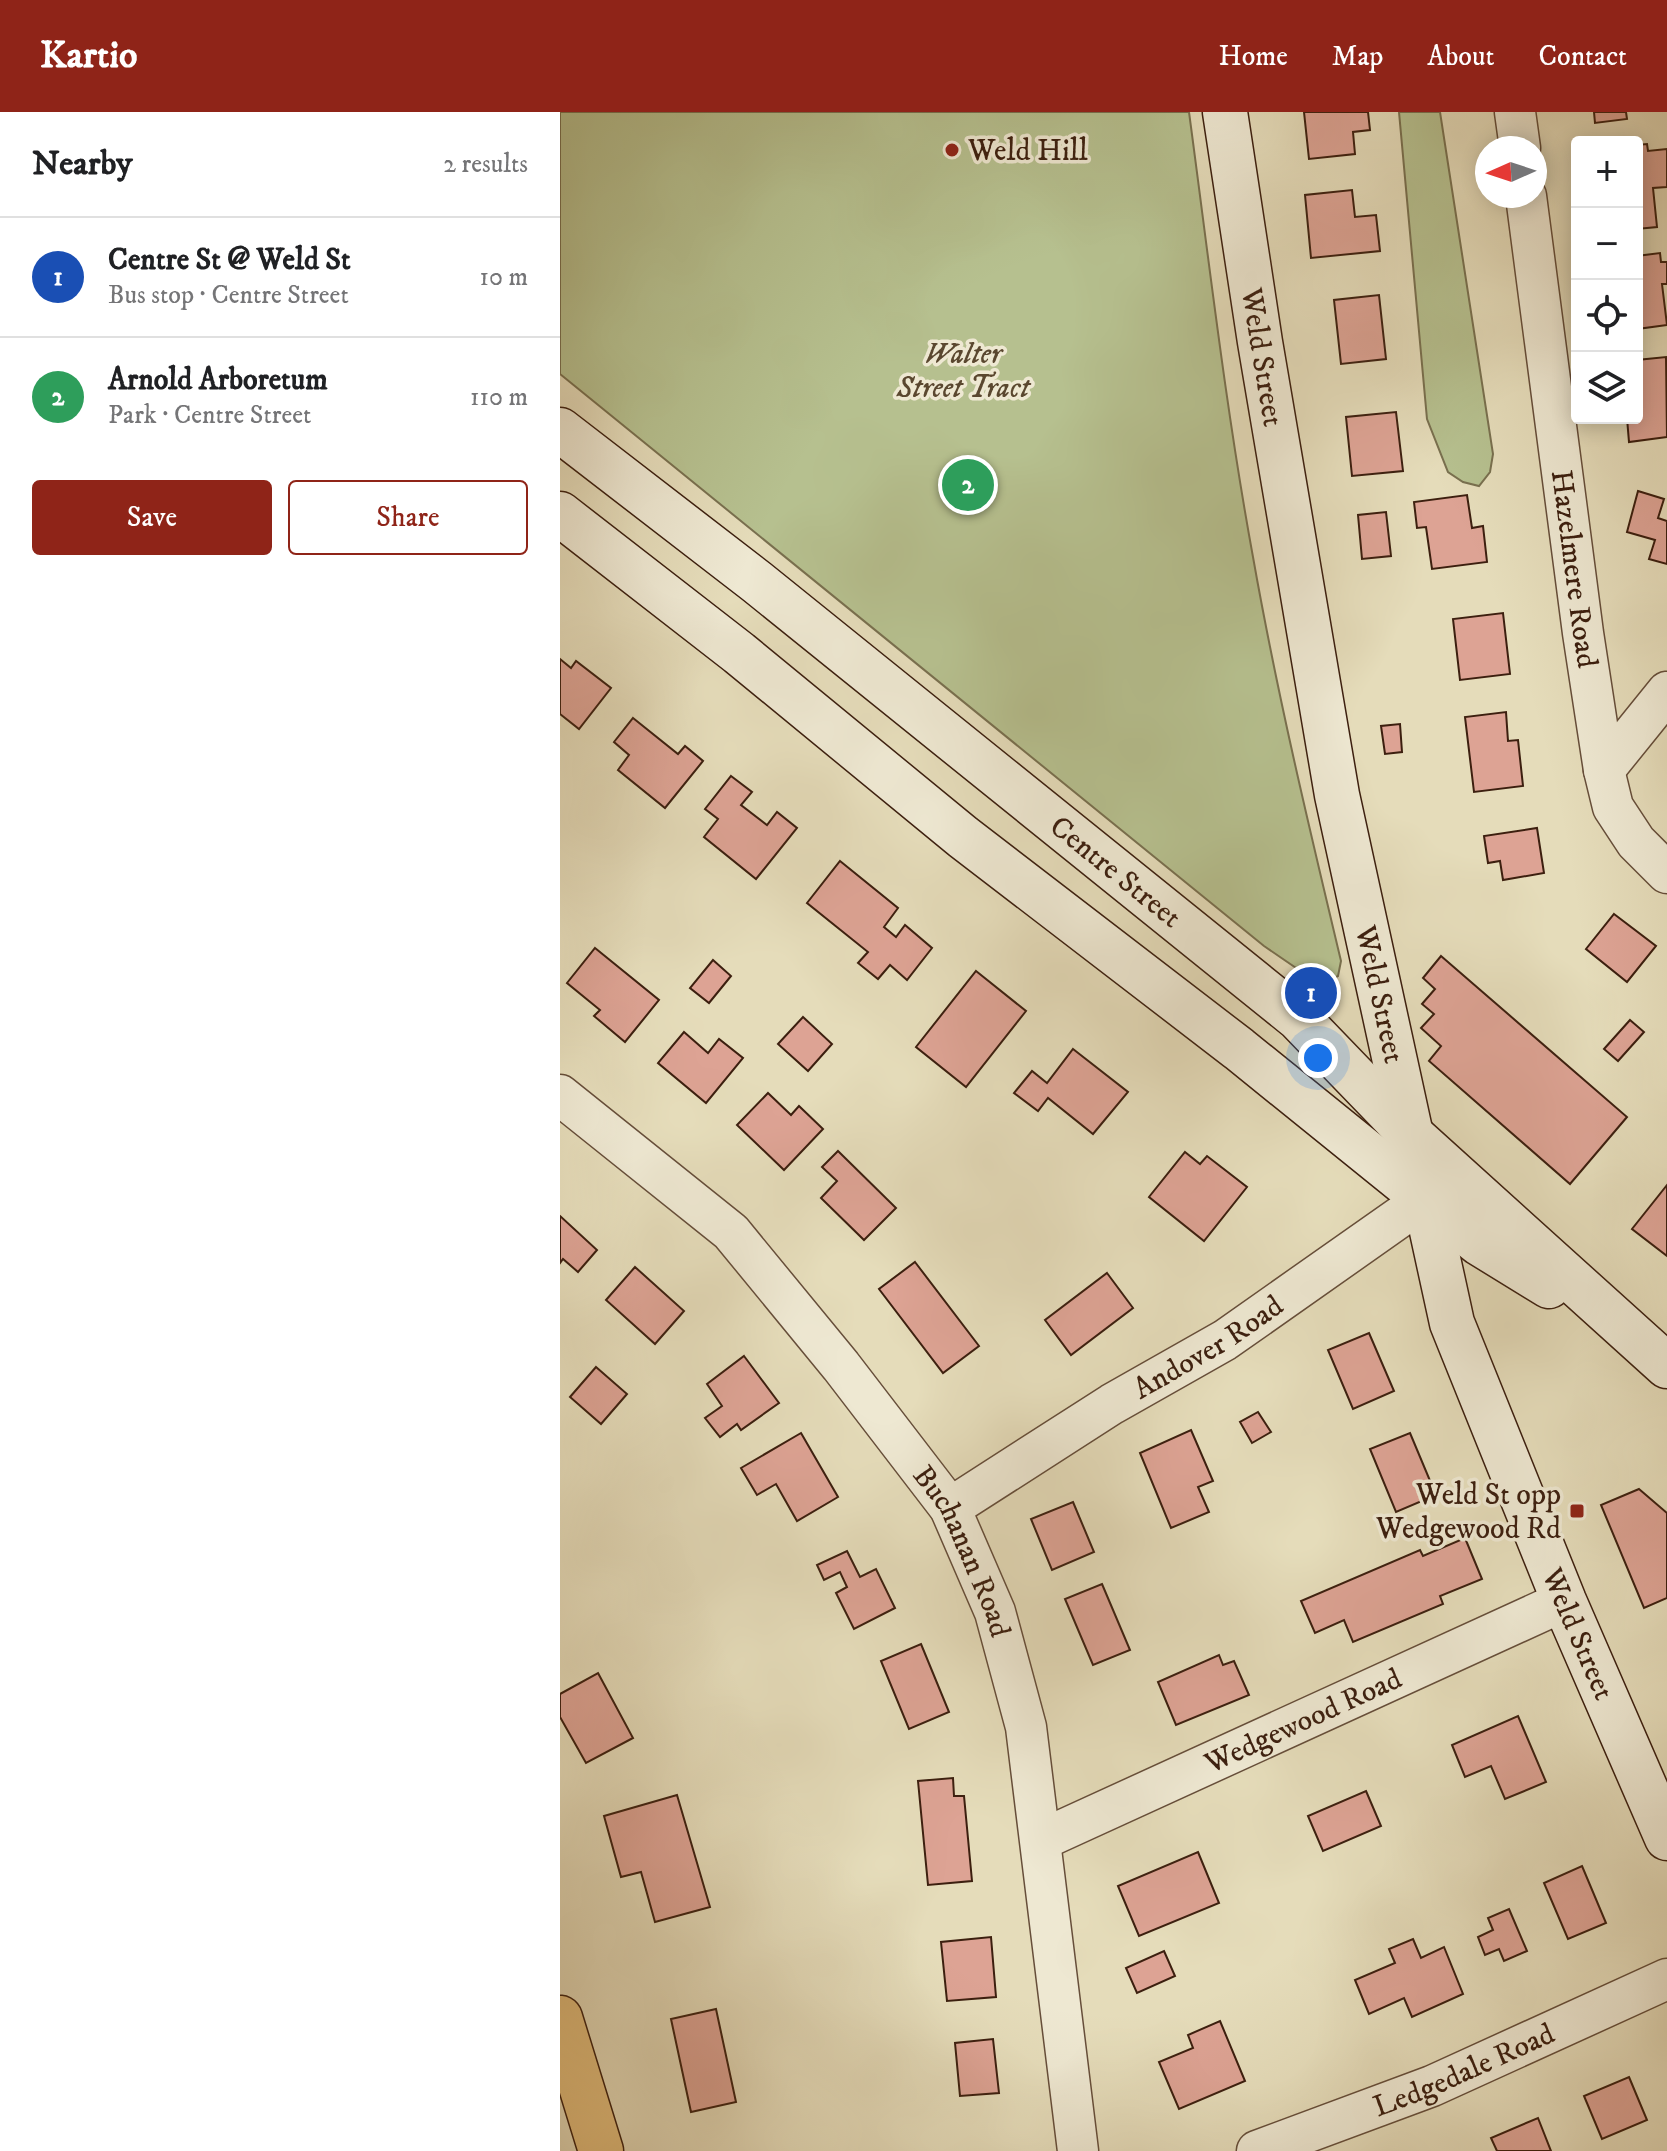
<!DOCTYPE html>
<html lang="en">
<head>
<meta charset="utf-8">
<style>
	:root { --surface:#fff; --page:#f2f2f2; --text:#202124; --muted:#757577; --line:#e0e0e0; --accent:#8f2418 }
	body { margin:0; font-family:"IM FELL DW Pica",serif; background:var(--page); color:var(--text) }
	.controls { position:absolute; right:24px; top:24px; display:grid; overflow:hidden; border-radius:8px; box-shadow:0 4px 20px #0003 }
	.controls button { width:72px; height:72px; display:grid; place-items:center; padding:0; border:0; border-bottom:2px solid var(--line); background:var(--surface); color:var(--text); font:40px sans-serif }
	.compass { position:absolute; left:915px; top:24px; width:72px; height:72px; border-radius:50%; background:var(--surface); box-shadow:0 4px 20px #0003; rotate:267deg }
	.you { position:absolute; left:758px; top:946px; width:28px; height:28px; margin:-20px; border:6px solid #fff; border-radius:50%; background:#1a73e8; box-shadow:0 0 0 12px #1a73e833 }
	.badge { display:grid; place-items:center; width:52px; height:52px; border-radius:50%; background:var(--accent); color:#fff; font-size:26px; font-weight:700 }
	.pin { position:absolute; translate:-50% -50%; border:4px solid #fff; box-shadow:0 2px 8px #0006 }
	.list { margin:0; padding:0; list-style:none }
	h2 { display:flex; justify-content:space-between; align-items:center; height:104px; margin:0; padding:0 32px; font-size:34px }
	h2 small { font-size:26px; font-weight:400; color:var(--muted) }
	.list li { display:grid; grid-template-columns:52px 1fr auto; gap:24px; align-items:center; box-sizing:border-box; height:120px; padding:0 32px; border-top:2px solid var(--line) }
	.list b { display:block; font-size:30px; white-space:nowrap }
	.list p { margin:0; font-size:26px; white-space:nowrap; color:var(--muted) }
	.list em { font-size:26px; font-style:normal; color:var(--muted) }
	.actions { display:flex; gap:16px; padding:24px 32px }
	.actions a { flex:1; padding:18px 0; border:2px solid var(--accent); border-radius:8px; text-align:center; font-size:28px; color:var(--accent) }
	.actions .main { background:var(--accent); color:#fff }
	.icon { flex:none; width:44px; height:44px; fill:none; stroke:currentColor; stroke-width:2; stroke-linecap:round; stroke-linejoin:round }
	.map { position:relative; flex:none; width:1107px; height:2039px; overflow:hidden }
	header { display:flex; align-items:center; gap:48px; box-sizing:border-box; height:112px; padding:0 40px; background:var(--accent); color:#fff }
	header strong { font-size:38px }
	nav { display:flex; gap:44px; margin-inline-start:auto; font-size:28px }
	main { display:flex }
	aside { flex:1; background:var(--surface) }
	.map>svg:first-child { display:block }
</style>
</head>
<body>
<header>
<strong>Kartio</strong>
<nav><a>Home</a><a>Map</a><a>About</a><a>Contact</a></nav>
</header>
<main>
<aside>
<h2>Nearby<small>2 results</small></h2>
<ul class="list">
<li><span class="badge" style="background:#1a4fb4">1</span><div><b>Centre St @ Weld St</b><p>Bus stop · Centre Street</p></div><em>10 m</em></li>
<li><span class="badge" style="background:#2e9e5b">2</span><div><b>Arnold Arboretum</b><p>Park · Centre Street</p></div><em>110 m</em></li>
</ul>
<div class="actions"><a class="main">Save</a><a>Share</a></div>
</aside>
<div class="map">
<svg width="1107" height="2039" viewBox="0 0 1107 2039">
	<rect width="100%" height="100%" fill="#e5dcba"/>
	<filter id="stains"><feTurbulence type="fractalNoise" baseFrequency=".0025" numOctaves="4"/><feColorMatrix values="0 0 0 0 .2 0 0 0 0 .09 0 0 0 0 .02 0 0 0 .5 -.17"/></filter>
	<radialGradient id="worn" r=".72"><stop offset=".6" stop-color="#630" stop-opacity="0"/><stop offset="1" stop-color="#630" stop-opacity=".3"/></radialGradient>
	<g fill="#b6c08f" stroke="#79704f" stroke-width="2">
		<path d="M 0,0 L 629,0 C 649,149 666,298 693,445 C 717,581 749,715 781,849 L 778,864 L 761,873 L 704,834 L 0,262 Z"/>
		<polygon points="839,0 880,0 933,342 930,360 919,374 903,370 888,360 867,307"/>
	</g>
	<g fill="#dda394" stroke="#3c1f0f" stroke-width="2">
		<polygon points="744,0 808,0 810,18 793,20 795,42 749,47"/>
		<polygon points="1034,0 1066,0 1067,7 1035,11"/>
		<polygon points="1087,32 1088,39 1107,37 1107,75 1093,76 1097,115 1077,117 1077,33"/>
		<polygon points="792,78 795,105 816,103 820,139 751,146 745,83"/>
		<polygon points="1100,141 1101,150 1107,150 1107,172 1102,172 1107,213 1077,217 1077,144"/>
		<polygon points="819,183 826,247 781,252 774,188"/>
		<polygon points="1106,245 1107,325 1069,330 1067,306 1077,306 1077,248"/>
		<polygon points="836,300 843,359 792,364 786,305"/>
		<polygon points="1078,379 1104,387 1098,406 1107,409 1107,452 1089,447 1095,428 1067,420"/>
		<polygon points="907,383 912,416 923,414 927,450 872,457 866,415 857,416 854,390"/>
		<polygon points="826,400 831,444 802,447 798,403"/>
		<polygon points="943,501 950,562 900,568 893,507"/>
		<polygon points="0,547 11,556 16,549 51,576 19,617 0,602"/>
		<polygon points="946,600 948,629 958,628 963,674 914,680 905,605"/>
		<polygon points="73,606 118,642 125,634 143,649 105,696 58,658 69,643 54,630"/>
		<polygon points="840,612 842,640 825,642 821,614"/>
		<polygon points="171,664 192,680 181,693 207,713 217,700 237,716 196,767 144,725 158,707 145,697"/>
		<polygon points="977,716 984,761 943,768 940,749 928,751 924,724"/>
		<polygon points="280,749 338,796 324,815 336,825 345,813 372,836 347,868 330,853 318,867 298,851 308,840 247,791"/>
		<polygon points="1054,802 1096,834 1067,870 1026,837"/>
		<polygon points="35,836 99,888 65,930 34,904 40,898 7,871"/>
		<polygon points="881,844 1067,1005 1010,1072 869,949 881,934 861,916 874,902 862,892 875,877 863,866"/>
		<polygon points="153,848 171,864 149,891 130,876"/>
		<polygon points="416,859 466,899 406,975 356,935"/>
		<polygon points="243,905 272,932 248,959 218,932"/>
		<polygon points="1070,908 1084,920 1058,949 1044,937"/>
		<polygon points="124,920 148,941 159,927 183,946 146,991 98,951"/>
		<polygon points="513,937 568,980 533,1022 488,986 478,999 454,981 472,959 487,971"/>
		<polygon points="208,981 231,1003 239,994 263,1017 224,1058 177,1013"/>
		<polygon points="278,1039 336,1096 304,1128 261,1086 277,1069 262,1055"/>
		<polygon points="625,1040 640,1052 647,1044 687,1075 644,1129 589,1085"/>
		<polygon points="1107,1073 1107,1144 1072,1117"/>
		<polygon points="0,1104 37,1138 18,1160 3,1147 0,1151"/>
		<polygon points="355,1150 419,1234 383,1261 319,1177"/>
		<polygon points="75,1155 124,1199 95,1232 46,1188"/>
		<polygon points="547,1161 573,1196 511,1243 485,1208"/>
		<polygon points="809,1221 834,1279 793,1297 768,1238"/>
		<polygon points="184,1244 219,1291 181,1318 177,1312 160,1325 145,1306 162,1294 147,1272"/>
		<polygon points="36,1255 67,1282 41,1312 10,1285"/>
		<polygon points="698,1300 711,1320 692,1331 680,1310"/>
		<polygon points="631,1318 653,1369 638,1375 649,1400 611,1416 580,1341"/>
		<polygon points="241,1321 278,1385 237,1409 216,1372 197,1383 181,1356"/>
		<polygon points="850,1321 876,1383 836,1400 810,1337"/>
		<polygon points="1079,1377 1107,1401 1107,1486 1084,1496 1041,1393"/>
		<polygon points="513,1390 534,1440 492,1458 471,1407"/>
		<polygon points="905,1426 922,1467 880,1484 883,1492 793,1530 784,1508 755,1521 741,1489 860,1438 863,1444"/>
		<polygon points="287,1439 300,1465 316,1457 335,1496 294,1517 276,1481 287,1475 280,1460 264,1468 257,1453"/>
		<polygon points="542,1472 570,1538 533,1553 505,1487"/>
		<polygon points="361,1532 389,1600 349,1617 321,1549"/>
		<polygon points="659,1543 663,1553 674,1549 689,1583 616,1613 598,1570"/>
		<polygon points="38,1561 73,1626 26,1651 0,1605 0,1582"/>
		<polygon points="958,1604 986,1670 945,1687 931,1654 905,1665 892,1633"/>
		<polygon points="393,1666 394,1684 404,1684 412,1769 368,1773 358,1669"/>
		<polygon points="806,1679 821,1714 763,1739 748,1704"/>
		<polygon points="117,1683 150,1795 95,1810 81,1760 61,1765 44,1704"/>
		<polygon points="638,1740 659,1791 579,1824 558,1774"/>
		<polygon points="1022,1754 1046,1811 1008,1827 984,1771"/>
		<polygon points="949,1797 967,1839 944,1849 939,1837 925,1843 918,1825 933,1818 928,1806"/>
		<polygon points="431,1825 436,1885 387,1889 381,1830"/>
		<polygon points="853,1827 861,1846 884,1835 903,1882 852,1905 844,1886 809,1902 795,1868 835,1851 829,1837"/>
		<polygon points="604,1839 615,1864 577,1881 566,1856"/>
		<polygon points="156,1897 176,1990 131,2000 111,1907"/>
		<polygon points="660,1909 685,1969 619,1997 599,1950 633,1936 628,1923"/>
		<polygon points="433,1927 439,1981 400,1984 395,1931"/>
		<polygon points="1069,1965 1087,2008 1042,2027 1024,1984"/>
		<polygon points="978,2006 991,2039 937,2039 931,2026"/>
	</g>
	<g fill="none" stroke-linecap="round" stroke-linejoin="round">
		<defs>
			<g id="street">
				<polyline points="955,0 960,36"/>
				<path id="s1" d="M 966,84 L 1023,521 L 1044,658 L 1053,695 L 1076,730 L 1107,761"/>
				<polyline points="1044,658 1107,580"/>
				<path id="s2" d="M 0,983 L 171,1120 L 281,1254 L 390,1396 L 435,1500 L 466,1615 L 518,2039"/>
				<path id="s3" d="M 390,1396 L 552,1292 L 665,1228 L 864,1088 L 887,1066"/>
				<path id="s4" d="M 481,1728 L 1004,1489"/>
				<path id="s5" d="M 697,2039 L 872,1974 L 1107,1867"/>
			</g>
			<g id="secondary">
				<path id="s6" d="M 665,0 L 700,230 L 777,683 L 892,1211 L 1004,1489 L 1107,1726"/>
				<path id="s7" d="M 0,318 L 197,470 L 738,906 L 848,1020 L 1107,1254"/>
				<polyline points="0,402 179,541 403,725 679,937 919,1131 989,1174"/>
			</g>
			<polyline id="highway" points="0,1906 41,2039"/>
		</defs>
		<use href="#street" stroke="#664e3a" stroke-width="43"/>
		<use href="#secondary" stroke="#3c1f0f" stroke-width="47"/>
		<use href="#highway" stroke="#3c1f0f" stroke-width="47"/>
		<use href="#street" stroke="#eee8d2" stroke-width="40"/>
		<use href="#secondary" stroke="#eee8d2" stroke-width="44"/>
		<use href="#highway" stroke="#e2be7d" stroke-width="44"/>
	</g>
	<g fill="#8f2418" stroke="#eee8d2" stroke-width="3">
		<circle cx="392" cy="38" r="8"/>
		<rect x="1009" y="1391" width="16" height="16" rx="4"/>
	</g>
	<g text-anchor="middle" stroke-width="7" stroke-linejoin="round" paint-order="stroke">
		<g font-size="30" fill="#3c1f0f" stroke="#eee8d2" text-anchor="start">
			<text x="408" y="48">Weld Hill</text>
			<text x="1001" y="1392" text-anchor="end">Weld St opp<tspan x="1001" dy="34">Wedgewood Rd</tspan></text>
		</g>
		<g font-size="30" font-style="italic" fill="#5a472f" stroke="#eee8d2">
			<text x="403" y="251">Walter<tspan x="403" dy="34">Street Tract</tspan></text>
		</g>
		<g font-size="30" fill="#3c1f0f" stroke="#eee8d2">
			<text dy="10" stroke="none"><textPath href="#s6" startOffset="248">Weld Street</textPath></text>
			<text dy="10" stroke="none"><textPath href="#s1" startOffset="376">Hazelmere Road</textPath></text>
			<text dy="10" stroke="none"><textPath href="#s7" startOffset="710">Centre Street</textPath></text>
			<text dy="10" stroke="none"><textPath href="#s6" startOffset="896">Weld Street</textPath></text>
			<text dy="10" stroke="none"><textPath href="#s3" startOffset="304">Andover Road</textPath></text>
			<text dy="10" stroke="none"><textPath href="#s2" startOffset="616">Buchanan Road</textPath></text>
			<text dy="10" stroke="none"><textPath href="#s6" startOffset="1568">Weld Street</textPath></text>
			<text dy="10" stroke="none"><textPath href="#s4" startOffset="288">Wedgewood Road</textPath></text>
			<text dy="10" stroke="none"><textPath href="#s5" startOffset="222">Ledgedale Road</textPath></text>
		</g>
	</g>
	<rect width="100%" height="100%" filter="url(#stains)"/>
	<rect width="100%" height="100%" fill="url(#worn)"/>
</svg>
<div class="controls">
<button>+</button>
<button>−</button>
<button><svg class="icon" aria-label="locate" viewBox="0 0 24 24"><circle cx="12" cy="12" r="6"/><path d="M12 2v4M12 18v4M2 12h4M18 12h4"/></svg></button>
<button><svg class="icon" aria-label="layers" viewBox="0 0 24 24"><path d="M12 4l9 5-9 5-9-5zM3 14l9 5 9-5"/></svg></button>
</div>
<svg class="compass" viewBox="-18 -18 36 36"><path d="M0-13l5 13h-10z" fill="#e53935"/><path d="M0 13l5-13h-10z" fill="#757577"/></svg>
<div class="you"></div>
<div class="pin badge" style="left:751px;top:881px;background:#1a4fb4">1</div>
<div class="pin badge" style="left:408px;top:373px;background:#2e9e5b">2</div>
</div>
</main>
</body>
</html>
